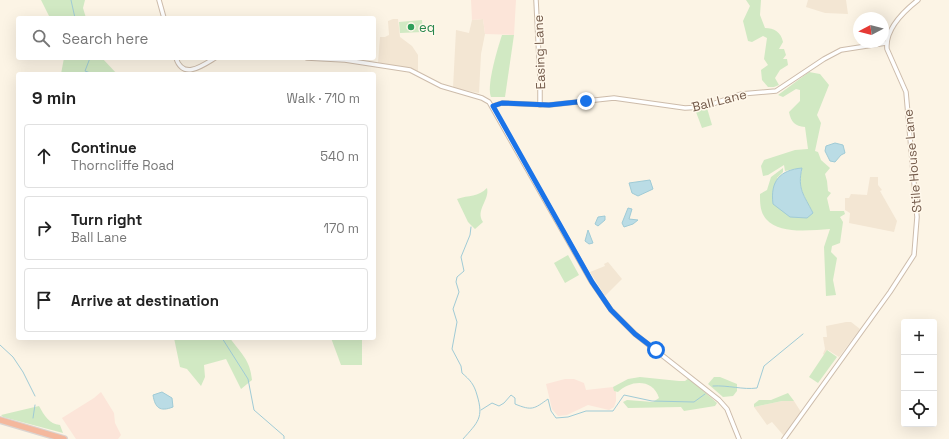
<!DOCTYPE html>
<html lang="en">
<head>
<meta charset="utf-8">
<style>
	:root { --surface:#fff; --page:#f6f6f6; --text:#222; --muted:#767676; --line:#e0e0e0 }
	body { margin:0; font-family:"Space Grotesk",sans-serif; background:var(--page); color:var(--text) }
	.controls { position:absolute; right:12px; bottom:12px; display:grid; overflow:hidden; border-radius:4px; box-shadow:0 4px 16px #0002 }
	.controls button { width:36px; height:36px; display:grid; place-items:center; padding:0; border:0; border-bottom:1px solid var(--line); background:var(--surface); color:var(--text); font:20px sans-serif }
	.compass { position:absolute; left:853px; top:12px; width:36px; height:36px; border-radius:50%; background:var(--surface); box-shadow:0 4px 16px #0002; rotate:263deg }
	.stop { position:absolute; width:12px; height:12px; margin:-9px; border:3px solid #1a73e8; border-radius:50%; background:#fff }
	.stop.end { background:#1a73e8; border-color:#fff; box-shadow:0 1px 4px #0008 }
	.list { margin:0; padding:0; list-style:none }
	h2 { display:flex; justify-content:space-between; align-items:center; height:52px; margin:0; padding:0 16px; font-size:17px }
	h2 small { font-size:13px; font-weight:400; color:var(--muted) }
	.list li { display:grid; grid-template-columns:26px 1fr auto; gap:12px; align-items:center; box-sizing:border-box; height:64px; margin:0 8px 8px; padding:0 8px; border:1px solid var(--line); border-radius:4px }
	.list b { display:block; font-size:15px; white-space:nowrap }
	.list p { margin:0; font-size:13px; white-space:nowrap; color:var(--muted) }
	.list em { font-size:13px; font-style:normal; color:var(--muted) }
	.icon { flex:none; width:22px; height:22px; fill:none; stroke:currentColor; stroke-width:2; stroke-linecap:round; stroke-linejoin:round }
	.map { position:relative; flex:none; width:949px; height:439px; overflow:hidden }
	.search { position:absolute; background:var(--surface); box-shadow:0 4px 16px #0002; left:16px; top:16px; width:360px; height:44px; display:flex; align-items:center; gap:10px; box-sizing:border-box; padding:0 14px; border-radius:4px; color:var(--muted); font-size:15px }
	.panel { position:absolute; background:var(--surface); box-shadow:0 4px 16px #0002; left:16px; top:72px; width:360px; height:268px; border-radius:4px }
	.map>svg:first-child { display:block }
</style>
</head>
<body>
<div class="map">
<svg width="949" height="439" viewBox="0 0 949 439">
	<rect width="100%" height="100%" fill="#fcf4e5"/>
	<g fill="#f3e6d3">
		<polygon points="808,0 846,0 848,14 825,13 806,7"/>
		<polygon points="393,19 398,19 400,37 412,46 418,55 418,71 378,63 380,37 385,37 389,35 388,21"/>
		<polygon points="483,19 485,34 481,54 479,93 453,88 456,30 469,33 472,20"/>
		<polygon points="870,177 878,177 878,185 882,190 880,191 897,221 894,232 849,223 850,213 845,210 845,198 849,198 851,194 867,195"/>
		<polygon points="608,262 622,279 605,296 590,272 605,266 604,264"/>
		<polygon points="846,322 851,322 860,329 839,357 828,350 824,355 823,354 825,349 823,337 827,337 826,326"/>
		<polygon points="782,401 794,401 801,412 784,436 772,422 767,425 754,407"/>
	</g>
	<g fill="#fce5d9">
		<polygon points="471,0 516,0 514,35 485,34 483,19 472,20"/>
		<polygon points="565,379 574,379 584,383 586,390 613,387 616,392 616,401 614,407 609,410 588,405 567,415 558,416 552,409 546,384"/>
		<polygon points="101,392 114,413 115,423 121,435 118,439 76,439 62,418 94,398"/>
	</g>
	<g fill="#d1e9c3">
		<polygon points="41,0 85,0 83,8 86,18 50,18"/>
		<path d="M 746,0 L 761,0 L 760,15 L 765,28 C 774,28 781,32 783,42 L 779,49 L 784,49 L 786,55 L 783,59 L 787,59 L 788,65 L 780,70 L 775,78 L 779,85 L 774,87 L 768,87 L 762,80 L 761,70 L 768,65 L 764,59 L 767,38 L 763,36 L 752,42 L 748,41 L 743,21 L 750,6 Z"/>
		<polygon points="422,20 423,32 400,33 399,22"/>
		<path d="M 502,35 L 514,35 L 505,97 L 491,97 C 486,86 498,47 502,35 Z"/>
		<polygon points="64,58 102,58 117,74 61,74"/>
		<path d="M 809,72 L 820,74 L 829,85 L 817,115 L 821,123 L 815,151 L 818,152 L 821,160 L 830,168 L 825,174 L 827,181 L 828,191 L 831,193 L 827,198 L 830,211 L 844,211 L 845,214 L 840,217 L 843,222 L 840,243 L 832,246 L 831,252 L 837,258 L 833,280 L 836,295 L 826,296 L 824,247 L 830,229 C 811,230 780,235 766,219 C 760,212 760,203 760,194 L 767,190 L 771,177 L 783,168 L 783,172 L 777,178 L 813,213 C 806,199 796,186 802,170 L 794,169 L 785,171 L 784,165 L 768,175 L 763,176 L 761,166 L 764,160 L 795,150 L 808,149 L 805,127 C 795,126 791,122 789,112 L 800,101 L 800,90 L 796,89 L 783,97 L 778,95 Z"/>
		<polygon points="707,108 712,125 702,128 696,112"/>
		<path d="M 487,188 C 490,200 475,210 483,222 L 475,229 L 468,222 L 457,199 C 469,195 478,197 487,188 Z"/>
		<polygon points="568,255 579,275 565,283 554,263"/>
		<path d="M 174,338 L 230,338 C 241,354 250,359 252,380 L 241,389 L 226,359 L 204,365 L 205,377 L 201,386 L 187,369 L 180,367 Z"/>
		<polygon points="331,338 362,338 362,365 341,365"/>
		<polygon points="827,350 837,357 818,383 809,377"/>
		<path d="M 640,377 L 679,381 L 685,381 L 689,378 L 717,403 L 715,406 L 684,411 L 681,407 L 628,408 L 623,402 L 627,400 L 653,402 L 659,398 C 653,378 630,380 618,392 L 614,391 L 613,387 L 628,379 Z"/>
		<polygon points="714,377 720,377 737,384 737,391 733,396 723,397 708,384"/>
		<polygon points="788,393 794,401 782,401 754,407 754,404 759,400 771,400"/>
		<path d="M 39,406 C 44,415 49,424 60,425 L 63,433 L 3,417 L 1,415 Z"/>
	</g>
	<g fill="#badce5" stroke="#a0cbd6">
		<polygon points="835,143 843,145 845,153 841,155 835,162 830,161 825,151 826,146"/>
		<path d="M 802,168 C 797,189 804,195 813,213 L 807,218 L 790,217 L 773,204 C 770,181 780,170 802,168 Z"/>
		<polygon points="650,180 653,189 638,196 632,193 629,183"/>
		<polygon points="628,208 632,209 629,219 638,220 633,224 624,227 622,223"/>
		<polygon points="605,216 605,220 598,226 595,224 598,217"/>
		<polygon points="588,230 593,243 589,244 585,241"/>
		<path d="M 162,392 L 172,398 L 173,407 C 160,412 155,408 153,395 Z"/>
	</g>
	<g fill="none" stroke-linecap="round" stroke-linejoin="round">
		<g stroke="#a0cbd6" stroke-width="1">
			<polyline points="71,0 75,18"/>
			<polyline points="90,58 85,71 93,74"/>
			<polyline points="222,338 248,379 254,410 284,436 284,439"/>
			<polyline points="0,345 13,357 23,372 35,396"/>
			<path d="M 713,386 C 728,385 743,390 757,388 L 764,366 L 803,334"/>
			<path d="M 481,410 L 492,403 L 499,406 L 504,403 L 511,395 L 515,398 L 515,404 C 532,411 534,409 548,399 L 551,411 L 556,418 L 568,417 L 586,411 L 613,411 L 624,395 L 652,401 L 694,402 L 705,394"/>
			<polyline points="33,418 35,405"/>
			<path d="M 463,439 C 478,422 484,418 477,395 C 474,384 470,380 462,373 L 461,366 L 452,349 L 457,322 L 453,309 L 459,292 L 456,282 L 457,277 L 464,271 L 461,257 L 470,235 L 471,227"/>
		</g>
		<defs>
			<g id="minor">
				<polyline points="159,0 164,18"/>
				<polyline points="536,0 540,78 540,105"/>
				<path d="M 176,58 C 183,80 202,66 215,58"/>
				<polyline points="307,58 345,60 410,70 441,86 482,98 489,102 591,281 611,310 635,334 719,400 727,409 739,439"/>
				<polyline points="493,106 502,103 549,105 614,98 685,108 704,107 741,94 776,91 824,59 841,50 886,43"/>
				<path d="M 784,439 L 890,292 L 914,255 L 917,217 L 906,92 L 887,49 C 885,29 904,11 918,0"/>
			</g>
			<polyline id="highway" points="0,420 64,439"/>
		</defs>
		<use href="#minor" stroke="#cdbcab" stroke-width="5.5"/>
		<use href="#highway" stroke="#dbd4d0" stroke-width="8"/>
		<use href="#minor" stroke="#fff" stroke-width="3.5"/>
		<use href="#highway" stroke="#f4b89d" stroke-width="5.5"/>
	</g>
	<g fill="none" stroke-linecap="round" stroke-linejoin="round">
		<polyline stroke="#1a73e8" stroke-width="5" points="586,101 549,105 502,103 493,106 592,282 611,310 635,334 656,350"/>
	</g>
	<circle fill="#2e9e5b" stroke="#fff8eb" stroke-width="1.5" cx="411" cy="27" r="4"/>
	<g text-anchor="middle" stroke-width="3" stroke-linejoin="round" paint-order="stroke">
		<g font-size="13" fill="#27864d" stroke="#fff8eb" text-anchor="start">
			<text x="419" y="32">eq</text>
		</g>
		<g font-size="13" fill="#745b4b" stroke="#fff8eb">
			<text transform="translate(539 52) rotate(-92)" y="5">Easing Lane</text>
			<text transform="translate(719 100) rotate(-14)" y="5">Ball Lane</text>
			<text transform="translate(912 161) rotate(-95)" y="5">Stile House Lane</text>
		</g>
	</g>
</svg>
<div class="controls">
<button>+</button>
<button>−</button>
<button><svg class="icon" aria-label="locate" viewBox="0 0 24 24"><circle cx="12" cy="12" r="6"/><path d="M12 2v4M12 18v4M2 12h4M18 12h4"/></svg></button>
</div>
<svg class="compass" viewBox="-18 -18 36 36"><path d="M0-13l5 13h-10z" fill="#e53935"/><path d="M0 13l5-13h-10z" fill="#767676"/></svg>
<div class="stop" style="left:656px;top:350px"></div>
<div class="stop end" style="left:586px;top:101px"></div>
<div class="search"><svg class="icon" aria-label="search" viewBox="0 0 24 24"><circle cx="10" cy="10" r="6"/><path d="M15 15l6 6"/></svg>Search here</div>
<section class="panel">
<h2>9 min<small>Walk · 710 m</small></h2>
<ul class="list">
<li><svg class="icon" aria-label="ahead" viewBox="0 0 24 24"><path d="M12 20V5M6 11l6-6 6 6"/></svg><div><b>Continue</b><p>Thorncliffe Road</p></div><em>540 m</em></li>
<li><svg class="icon" aria-label="right" viewBox="0 0 24 24"><path d="M7 20v-9h11M14 6l5 5-5 5"/></svg><div><b>Turn right</b><p>Ball Lane</p></div><em>170 m</em></li>
<li><svg class="icon" aria-label="arrive" viewBox="0 0 24 24"><path d="M6 21V4h12l-3 4 3 4H6"/></svg><div><b>Arrive at destination</b></div></li>
</ul>
</section>
</div>
</body>
</html>
